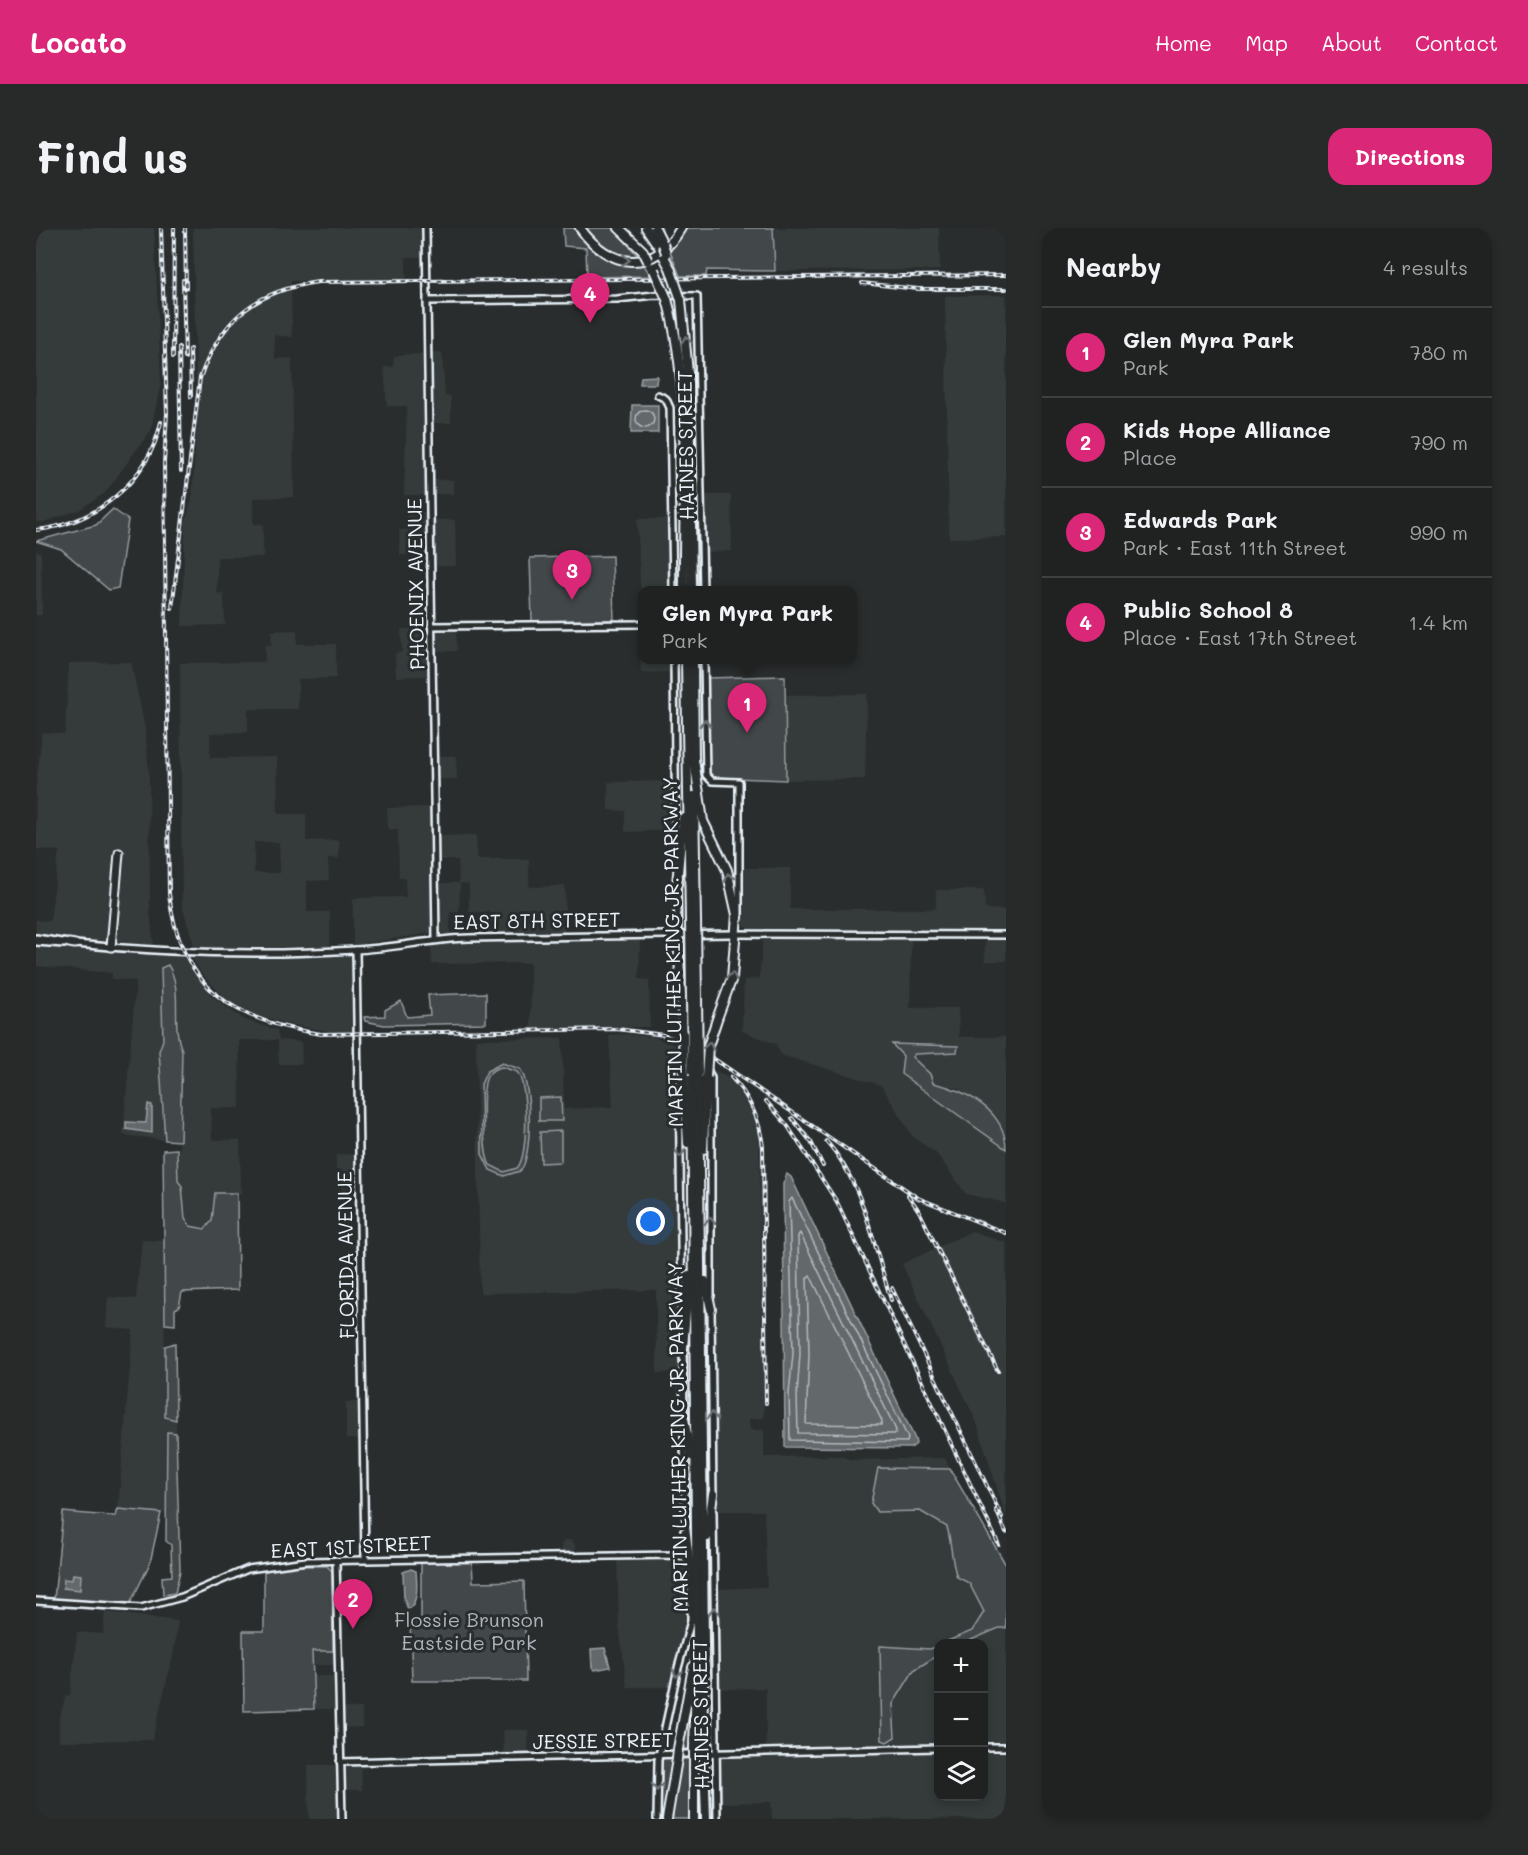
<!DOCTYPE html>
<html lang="en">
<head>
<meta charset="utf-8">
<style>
	:root { --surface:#202222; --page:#282a2a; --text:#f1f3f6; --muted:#a2a4a5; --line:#3d3f40; --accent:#db2777 }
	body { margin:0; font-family:Mali,sans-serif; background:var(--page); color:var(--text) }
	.controls { position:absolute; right:18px; bottom:18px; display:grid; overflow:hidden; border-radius:12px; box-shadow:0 3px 9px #0003 }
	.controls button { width:54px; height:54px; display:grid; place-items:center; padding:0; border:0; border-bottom:2px solid var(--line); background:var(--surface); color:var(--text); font:30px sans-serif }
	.you { position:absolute; left:615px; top:994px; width:21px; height:21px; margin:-15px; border:4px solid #fff; border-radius:50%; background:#1a73e8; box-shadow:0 0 0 9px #1a73e833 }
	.badge { display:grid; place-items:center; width:39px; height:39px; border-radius:50%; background:var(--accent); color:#fff; font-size:20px; font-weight:700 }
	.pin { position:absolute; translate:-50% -50px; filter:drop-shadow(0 2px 3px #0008) }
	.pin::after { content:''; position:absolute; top:32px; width:21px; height:18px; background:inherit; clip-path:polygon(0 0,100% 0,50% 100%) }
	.popup { position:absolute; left:602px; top:358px; width:219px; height:78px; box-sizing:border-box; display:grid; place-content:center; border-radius:12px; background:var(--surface); filter:drop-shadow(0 2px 4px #0005); font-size:20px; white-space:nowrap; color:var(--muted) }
	.popup b { font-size:22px; color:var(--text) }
	.popup::after { content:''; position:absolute; left:50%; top:100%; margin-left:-12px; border:12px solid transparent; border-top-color:var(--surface) }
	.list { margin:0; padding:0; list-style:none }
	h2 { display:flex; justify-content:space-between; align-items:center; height:78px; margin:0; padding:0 24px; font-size:26px }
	h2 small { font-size:20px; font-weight:400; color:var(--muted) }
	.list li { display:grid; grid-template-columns:39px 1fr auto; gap:18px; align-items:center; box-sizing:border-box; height:90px; padding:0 24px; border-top:2px solid var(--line) }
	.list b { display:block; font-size:22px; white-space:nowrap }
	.list p { margin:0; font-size:20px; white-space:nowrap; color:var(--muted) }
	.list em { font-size:20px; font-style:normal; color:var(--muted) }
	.icon { flex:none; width:33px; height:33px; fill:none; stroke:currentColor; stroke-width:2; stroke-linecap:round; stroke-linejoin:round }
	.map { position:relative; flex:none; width:970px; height:1591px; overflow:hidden; border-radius:18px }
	header { display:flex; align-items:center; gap:36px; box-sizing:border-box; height:84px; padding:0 30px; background:var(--accent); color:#fff }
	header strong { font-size:28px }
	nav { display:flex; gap:33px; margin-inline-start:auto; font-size:21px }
	.intro { display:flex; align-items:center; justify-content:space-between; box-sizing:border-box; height:144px; padding:0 36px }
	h1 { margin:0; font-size:42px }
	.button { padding:15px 27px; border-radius:18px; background:var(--accent); color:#fff; font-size:21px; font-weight:700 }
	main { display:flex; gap:36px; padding:0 36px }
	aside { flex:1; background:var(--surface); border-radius:18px; box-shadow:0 3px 9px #0003 }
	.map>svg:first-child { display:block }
</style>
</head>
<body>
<header>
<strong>Locato</strong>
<nav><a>Home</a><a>Map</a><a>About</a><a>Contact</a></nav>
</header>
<div class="intro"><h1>Find us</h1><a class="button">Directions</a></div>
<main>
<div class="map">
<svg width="970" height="1591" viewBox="0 0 970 1591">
	<rect width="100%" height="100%" fill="#2a2d2e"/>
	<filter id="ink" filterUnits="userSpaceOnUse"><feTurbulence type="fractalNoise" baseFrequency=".0167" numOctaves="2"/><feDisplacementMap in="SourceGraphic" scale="12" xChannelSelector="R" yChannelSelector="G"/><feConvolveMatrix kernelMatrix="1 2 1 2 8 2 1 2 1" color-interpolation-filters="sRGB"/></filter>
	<g filter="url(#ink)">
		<g fill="#363a3b" fill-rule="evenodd">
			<polygon points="0,0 118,0 125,154 115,202 69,265 43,282 8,294 0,294"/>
			<polygon points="157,0 386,0 386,29 370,29 370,52 255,53 256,109 238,107 239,131 256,130 258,269 217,270 217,296 227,296 227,329 181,329 181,365 188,366 189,397 146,398 149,296 156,271 161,196"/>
			<polygon points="737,0 903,0 904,42 739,43"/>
			<polygon points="970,67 970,309 913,310 909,68"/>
			<polygon points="395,124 406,124 409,168 415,168 415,195 396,195"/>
			<polygon points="388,126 390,267 368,267 371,178 351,178 348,139 357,139 358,129 363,127"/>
			<rect x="397" y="252" width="20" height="14"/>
			<polygon points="668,267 695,267 696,323 669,324"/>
			<polygon points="370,284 390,284 391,326 364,327 363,302 371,302"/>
			<polygon points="601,291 633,291 634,362 606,362 606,392"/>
			<polygon points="397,292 419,292 420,338 398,338"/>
			<polygon points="0,323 5,325 6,387 0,387"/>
			<polygon points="604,399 606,432 635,432 636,444 605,445"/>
			<polygon points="365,401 392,401 392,448 360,449 359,425 366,424"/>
			<polygon points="401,401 420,401 421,423 399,423"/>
			<path d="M 261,402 L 261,416 L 300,416 L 300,450 L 262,451 L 262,481 L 212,481 L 212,504 L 174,505 L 174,530 L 241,529 L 242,586 L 270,586 L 270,613 L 303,612 L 303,630 L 292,630 L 293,652 L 271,653 L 271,684 L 294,684 L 294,718 L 159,721 L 146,677 L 144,435 L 229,434 L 229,417 L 236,417 L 235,403 ZM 218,614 L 243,614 L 244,645 L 218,645 Z"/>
			<polygon points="95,434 109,500 113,545 114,684 118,719 0,708 0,692 14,693 23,623 0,621 0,562 6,504 29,506 33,435"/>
			<polygon points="831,466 829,551 750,552 749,467"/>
			<polygon points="401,528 420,528 421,551 401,551"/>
			<polygon points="637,553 638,602 589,604 589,583 572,582 572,554"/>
			<polygon points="394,579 395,705 317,717 317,670 370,669 369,650 363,650 362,601 352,601 351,580"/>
			<polygon points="440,607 441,631 493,631 493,659 529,658 529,705 455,706 454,684 433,684 433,656 424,655 423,684 414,684 414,707 404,704 402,655 423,655 422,632 402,632 402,608"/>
			<polygon points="707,640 754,640 754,681 900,681 900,662 948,662 949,681 970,682 970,703 712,701 707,695"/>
			<polygon points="604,711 603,751 613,752 614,799 495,800 494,735 396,736 395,716"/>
			<polygon points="727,711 875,712 874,780 922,780 923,809 970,809 970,908 961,889 922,860 897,855 894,846 876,829 879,826 920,824 857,816 867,828 879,857 970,921 970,975 930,966 900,925 877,909 845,857 745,827 740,816 706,803 708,752 723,751"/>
			<rect x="949" y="712" width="21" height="21"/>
			<polygon points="0,716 148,728 156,743 176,768 194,782 209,792 241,802 243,812 265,814 266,836 243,836 242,812 203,812 204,880 175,880 176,912 204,912 205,965 179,965 176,993 169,1001 154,998 149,991 146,958 142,954 146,822 141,812 140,760 137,745 132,737 125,740 127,812 123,823 129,912 87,907 100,753 76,751 76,745 0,738"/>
			<polygon points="316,727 319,803 292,803 252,796 217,786 191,772 165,745 156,729"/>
			<polygon points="588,806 618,809 639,817 645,1144 621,1145 620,1062 444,1065 440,811 526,810 528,881 577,879 573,807"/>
			<polygon points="677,841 694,851 701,858 716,885 723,905 728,1190 713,1191 714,1202 728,1202 728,1229 804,1228 816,1232 909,1230 914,1241 842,1240 841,1284 884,1283 911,1300 917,1319 917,1340 933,1355 948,1384 936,1403 894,1421 844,1418 859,1509 857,1476 878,1442 902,1427 902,1518 730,1521 730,1460 682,1461 680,1361 731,1359 728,1283 679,1283"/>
			<polygon points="320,926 321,967 306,968 306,942 300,941 300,927"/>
			<polygon points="936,1003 970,1015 970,1289 941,1195 866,1036"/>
			<polygon points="106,1012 128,1013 129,1189 140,1192 140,1205 131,1205 130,1285 82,1281 97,1102 70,1099 72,1069 100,1071"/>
			<rect x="310" y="1174" width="14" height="37"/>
			<circle cx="532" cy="1319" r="7"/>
			<polygon points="641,1329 649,1331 653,1338 653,1395 636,1459 591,1459 583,1397 581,1331"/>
			<polygon points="69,1384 142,1393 137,1428 116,1512 23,1513 23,1490 30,1468 34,1468 41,1404 67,1406"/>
			<polygon points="963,1400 970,1400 970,1516 948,1517 948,1416 928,1416"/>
			<polygon points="276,1422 297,1423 298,1437 277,1437"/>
			<polygon points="277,1448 298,1448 299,1481 278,1481"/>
			<polygon points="307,1480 326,1480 326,1499 308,1500"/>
			<polygon points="467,1502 492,1502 492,1526 468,1527"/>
			<polygon points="970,1521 970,1591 736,1591 735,1574 683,1575 683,1535 685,1530 692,1528 902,1523 902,1568 948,1568 948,1522"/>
			<polygon points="325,1536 326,1562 309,1562 310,1538"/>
			<polygon points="272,1537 301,1537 302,1591 273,1591"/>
		</g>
		<g fill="#424648" stroke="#959ca0" stroke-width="1.5" fill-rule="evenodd">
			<path d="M 527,0 L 542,0 C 557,23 580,38 606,34 L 615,48 L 551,49 L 550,20 L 528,18 Z"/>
			<polygon points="547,0 577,0 602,28 586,27 585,29 566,22"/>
			<polygon points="646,0 737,0 739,43 671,42 670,48 644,48 633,21"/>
			<polygon points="77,281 92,292 82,360 73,362 25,321 0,313 60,297"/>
			<polygon points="576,328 578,392 496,393 494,330"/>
			<polygon points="749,448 750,552 674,549 671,450"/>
			<path d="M 132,737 C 148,762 134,794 146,822 L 144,913 L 129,912 L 123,823 L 127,812 L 125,740 Z"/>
			<polygon points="450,765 450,795 348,797 329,793 328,789 349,788 349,782 365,773 371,789 394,787 392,767"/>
			<path d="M 856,816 L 922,818 L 921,824 L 879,826 L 876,829 L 894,846 L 897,855 C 930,862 970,883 970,921 L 865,846 L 867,828 Z"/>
			<path d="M 466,835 L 484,841 C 496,855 497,930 484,943 L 468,948 L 454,942 L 446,926 L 445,856 L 451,843 ZM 466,839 L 481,844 C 492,855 493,929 481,940 L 468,944 L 454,937 C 447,927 445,860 451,849 C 454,843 460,840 466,839 Z"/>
			<polygon points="525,869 526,893 503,893 503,870"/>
			<polygon points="525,903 525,934 505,935 504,904"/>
			<polygon points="141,921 142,953 146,958 149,991 154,998 169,1001 176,993 179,965 201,965 202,1062 146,1064 143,1079 139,1081 139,1097 129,1096 127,922"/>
			<polygon points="139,1115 140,1192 129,1189 129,1118"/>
			<polygon points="131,1204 140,1205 144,1343 139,1365 127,1367 126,1349 136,1348 135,1317 130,1313"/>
			<path d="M 842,1240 L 914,1241 L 970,1337 L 970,1400 L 963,1400 L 928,1415 L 907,1415 L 936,1403 L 948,1384 L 933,1355 L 921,1349 C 915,1334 916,1316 911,1299 L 884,1283 L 841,1284 L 835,1275 Z"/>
			<polygon points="82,1281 125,1285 114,1335 94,1376 18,1371 27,1284 75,1288 80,1288"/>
			<polygon points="436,1332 437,1354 488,1353 490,1453 376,1453 374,1391 385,1392 385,1333"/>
			<polygon points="258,1338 291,1338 296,1343 297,1423 276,1423 278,1481 208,1483 207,1403 228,1403 228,1343"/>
			<polygon points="844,1418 894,1421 902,1418 902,1427 878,1442 857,1476 859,1509 851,1514 846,1512"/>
			<polygon points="656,1456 654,1521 645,1521"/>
			<polygon points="629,1530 637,1531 626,1591 624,1591 624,1532"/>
			<polygon points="643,1531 654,1531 654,1591 632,1591"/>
		</g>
		<g fill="#63686b" stroke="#989fa3" stroke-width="1.5">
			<polygon points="621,148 620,156 604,156 605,149"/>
			<polygon points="622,177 622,205 595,205 596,177"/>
			<polygon points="112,876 116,877 116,905 90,901 90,894 110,895"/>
			<polygon points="751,946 755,949 879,1211 880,1216 875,1220 749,1219 747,956"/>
			<path d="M 375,1341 L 380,1343 C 381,1355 383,1375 372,1381 L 368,1371 L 367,1344 Z"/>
			<polygon points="37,1346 45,1347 44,1362 27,1360 28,1351 36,1352"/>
			<polygon points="569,1420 574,1439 559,1442 556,1439 555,1421"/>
		</g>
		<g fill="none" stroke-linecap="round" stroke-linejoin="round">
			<g stroke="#b3bac0" stroke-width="1.5">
				<circle cx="609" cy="191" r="9"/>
				<polygon points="756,970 872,1210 871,1214 754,1212 753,1165 757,1126 753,974"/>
				<polygon points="764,1005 860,1202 859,1206 762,1205 761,1166 764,1126 762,1008"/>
				<polygon points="774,1047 846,1193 845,1197 770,1196 773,1126 771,1050"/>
			</g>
			<defs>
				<g id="minor">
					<polyline points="390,0 400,711"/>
					<polyline points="391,73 581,71 618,67 661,68 667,362"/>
					<polyline points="622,167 630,171 634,180 637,362"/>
					<polyline points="395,398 606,396"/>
					<polyline points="638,432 640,636"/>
					<polyline points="668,432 670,547 676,553 703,554 703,690"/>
					<polyline points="641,655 642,707"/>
					<polyline points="0,710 33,715"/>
					<polyline points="0,714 28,716"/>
					<path d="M 39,716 C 132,725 225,728 319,722 C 357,720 395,711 433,710 L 696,706 L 970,707"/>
					<polyline points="320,722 329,1331"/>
					<polyline points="671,841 675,850 675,1068"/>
					<polyline points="675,1080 677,1269"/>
					<polyline points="646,1099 643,842 646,833"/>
					<polyline points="647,1117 648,1192"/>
					<polyline points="677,1284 681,1591"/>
					<polyline points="640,1326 647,1322 648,1303"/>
					<polyline points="300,1332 306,1591"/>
					<polyline points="0,1373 105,1380 146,1369 212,1341 270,1333 639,1327 648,1329 653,1335"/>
					<polyline points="948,1519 970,1519"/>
					<polyline points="304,1534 902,1520"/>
					<polyline points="621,1591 622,1532 642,1440 655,1393 655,1337 649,1284 648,1204"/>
				</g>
				<g id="major">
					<polyline points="33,715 39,716"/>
					<polyline points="75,719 83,625"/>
				</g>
				<g id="highway">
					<path d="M 544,0 C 573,41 618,47 645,0"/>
					<polyline points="583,0 607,23"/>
					<polyline points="610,0 623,19"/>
					<polyline points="619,0 627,16"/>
					<polyline points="627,27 634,40"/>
					<path d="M 631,71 C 656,163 647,267 648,362"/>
					<polyline points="645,72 653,156 656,362"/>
					<polyline points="650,432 654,693"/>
					<polyline points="657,432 658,535"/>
					<polyline points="658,531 667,593 691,642 701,687 696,750 682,788"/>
					<polyline points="658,568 660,692"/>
					<polyline points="641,656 647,590"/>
					<polyline points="642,707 647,806"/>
					<polyline points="656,843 661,1417 658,1520"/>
					<polyline points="662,846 668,1415 666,1520"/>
					<polyline points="648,848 652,915"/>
					<polyline points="667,921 670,849"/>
					<polyline points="669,1053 675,1081"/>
					<polyline points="647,1120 653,1047"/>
					<polyline points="648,1191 655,1228"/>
					<polyline points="671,1309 677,1266"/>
					<polyline points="642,1521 657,1439"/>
					<polyline points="668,1531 670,1591"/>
					<polyline points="631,1591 641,1531"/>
					<polyline points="658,1591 658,1531"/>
				</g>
			</defs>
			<use href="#minor" stroke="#e8f1f8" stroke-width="10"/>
			<use href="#major" stroke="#e8f1f8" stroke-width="11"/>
			<use href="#highway" stroke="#e8f1f8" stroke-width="12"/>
			<use href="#minor" stroke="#2a2d2e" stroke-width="5"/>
			<use href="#major" stroke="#2a2d2e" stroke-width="7"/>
			<use href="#highway" stroke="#2a2d2e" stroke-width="8"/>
			<defs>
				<g id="rail">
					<path d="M 125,0 L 131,185 L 128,235 L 133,666 C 144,760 197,793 285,806 L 581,801 L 628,807 L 665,822 L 882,970 L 970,1005"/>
					<polyline points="149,0 150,60"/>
					<polyline points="147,52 149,130"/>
					<polyline points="826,55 882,61 970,61"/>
					<polyline points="143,120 145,243"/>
					<polyline points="154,121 155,169"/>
					<polyline points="137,129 138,0"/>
					<path d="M 0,302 C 59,296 112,254 125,194"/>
					<path d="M 136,380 L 164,150 C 185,91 219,63 282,54 L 970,47"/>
					<path d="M 695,849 C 714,869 724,891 727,919 L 730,1175"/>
					<polyline points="730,873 751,897 801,974 963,1317"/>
					<polyline points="756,890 775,914 787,938"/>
					<path d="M 790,913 C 828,955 838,1019 855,1072"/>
					<polyline points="872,967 883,983 962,1143"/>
					<polyline points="856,1060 966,1289"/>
					<polyline points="960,1282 970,1304"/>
				</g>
			</defs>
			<use href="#rail" stroke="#e8f1f8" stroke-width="4"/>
			<use href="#rail" stroke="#2a2d2e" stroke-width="1.5" stroke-dasharray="4.5" stroke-linecap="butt"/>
			<defs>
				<g id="highway-bridge">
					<polyline points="627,16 630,25"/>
					<polyline points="608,25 612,33"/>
					<polyline points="634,40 645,72"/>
					<polyline points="618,42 631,71"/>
					<polyline points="660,692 662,846"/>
					<polyline points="654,693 656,843"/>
					<polyline points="647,806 648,848"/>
					<polyline points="670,849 672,818 682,788"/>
					<polyline points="668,1520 668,1531"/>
					<polyline points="641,1531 642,1521"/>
					<polyline points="658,1531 658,1520"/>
				</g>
			</defs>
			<use href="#highway-bridge" stroke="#e8f1f8" stroke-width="12" stroke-linecap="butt"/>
			<use href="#highway-bridge" stroke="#2a2d2e" stroke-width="8"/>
		</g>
		<defs><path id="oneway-chevron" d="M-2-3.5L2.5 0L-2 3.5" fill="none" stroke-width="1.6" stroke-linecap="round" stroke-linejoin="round" transform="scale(1.5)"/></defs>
		<g stroke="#6c7275">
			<use href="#oneway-chevron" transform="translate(590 32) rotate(5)"/>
			<use href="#oneway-chevron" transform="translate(650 112) rotate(-95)"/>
			<use href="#oneway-chevron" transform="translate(669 495) rotate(-91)"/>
			<use href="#oneway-chevron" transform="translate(693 649) rotate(-109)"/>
			<use href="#oneway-chevron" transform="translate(696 748) rotate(-80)"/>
			<use href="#oneway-chevron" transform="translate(673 818) rotate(-79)"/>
			<use href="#oneway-chevron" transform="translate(644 925) rotate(90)"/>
			<use href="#oneway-chevron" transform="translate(674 993) rotate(-91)"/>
			<use href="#oneway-chevron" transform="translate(676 1188) rotate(-91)"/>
			<use href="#oneway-chevron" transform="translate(678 1383) rotate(-91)"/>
			<use href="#oneway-chevron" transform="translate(641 1445) rotate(103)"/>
			<use href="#oneway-chevron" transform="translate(621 1559) rotate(91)"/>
		</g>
	</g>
	<g text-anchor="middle" stroke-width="6" stroke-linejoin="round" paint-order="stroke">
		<g font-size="20" fill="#e8f1f8" stroke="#2a2d2e">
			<text transform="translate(650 217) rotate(-91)" y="7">HAINES STREET</text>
			<text transform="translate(380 356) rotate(-91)" y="7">PHOENIX AVENUE</text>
			<text transform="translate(501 693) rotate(-1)" y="7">EAST 8TH STREET</text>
			<text transform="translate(637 724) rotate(-91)" y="7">MARTIN LUTHER KING JR. PARKWAY</text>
			<text transform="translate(310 1027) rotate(-91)" y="7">FLORIDA AVENUE</text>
			<text transform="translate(642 1209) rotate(-91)" y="7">MARTIN LUTHER KING JR. PARKWAY</text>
			<text transform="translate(315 1319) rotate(-3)" y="7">EAST 1ST STREET</text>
			<text transform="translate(665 1486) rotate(-91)" y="7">HAINES STREET</text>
			<text transform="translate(567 1513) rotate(-1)" y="7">JESSIE STREET</text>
		</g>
		<g font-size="20" fill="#aeb5ba" stroke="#2a2d2e">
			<text x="433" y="1399">Flossie Brunson<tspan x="433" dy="23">Eastside Park</tspan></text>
		</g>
	</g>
</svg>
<div class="controls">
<button>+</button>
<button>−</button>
<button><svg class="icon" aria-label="layers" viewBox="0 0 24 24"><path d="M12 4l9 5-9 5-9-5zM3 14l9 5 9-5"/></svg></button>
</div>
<div class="you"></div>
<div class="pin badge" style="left:711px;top:505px">1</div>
<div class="popup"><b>Glen Myra Park</b>Park</div>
<div class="pin badge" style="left:317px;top:1401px">2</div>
<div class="pin badge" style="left:536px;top:372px">3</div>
<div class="pin badge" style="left:554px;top:95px">4</div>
</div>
<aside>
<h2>Nearby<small>4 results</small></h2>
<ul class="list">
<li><span class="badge">1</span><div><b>Glen Myra Park</b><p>Park</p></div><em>780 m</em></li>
<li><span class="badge">2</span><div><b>Kids Hope Alliance</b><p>Place</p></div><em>790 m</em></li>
<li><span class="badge">3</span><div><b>Edwards Park</b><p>Park · East 11th Street</p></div><em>990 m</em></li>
<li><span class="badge">4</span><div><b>Public School 8</b><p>Place · East 17th Street</p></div><em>1.4 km</em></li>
</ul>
</aside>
</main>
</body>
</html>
